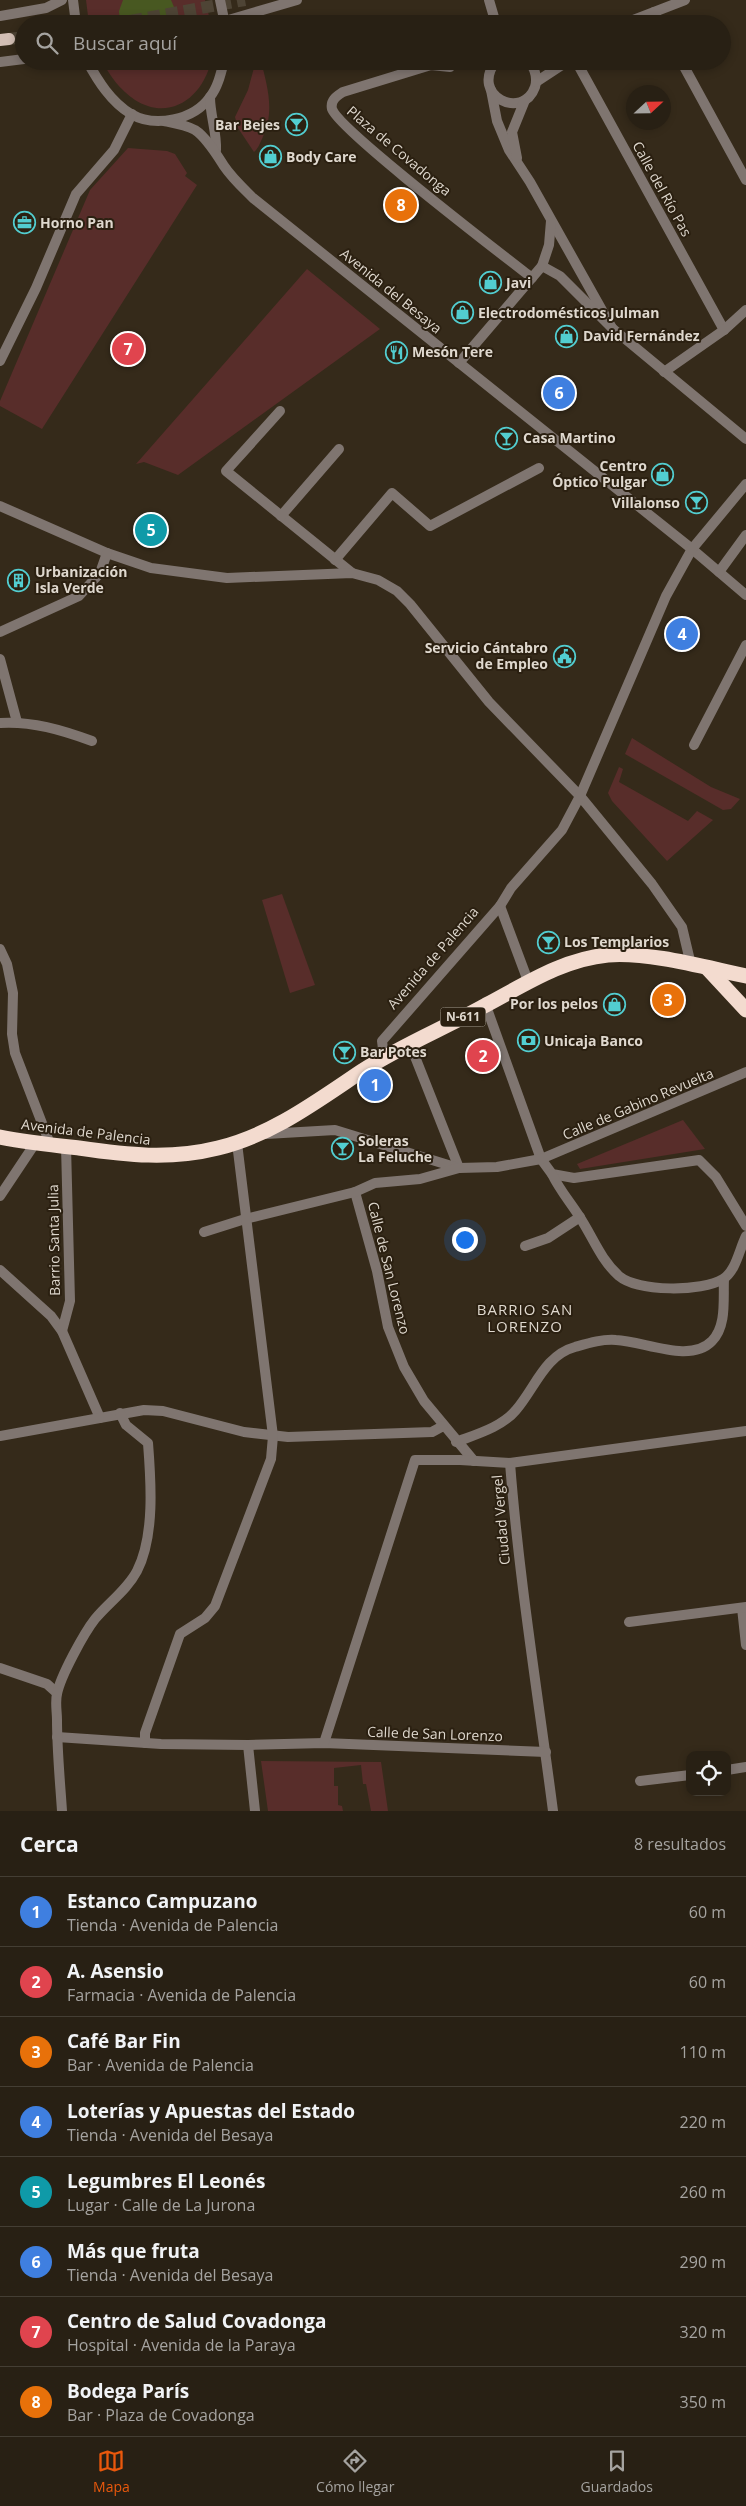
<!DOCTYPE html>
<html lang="es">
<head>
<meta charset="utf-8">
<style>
	:root { --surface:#282014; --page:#342d22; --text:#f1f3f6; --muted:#a5a3a0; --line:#443e34; --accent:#ea580c }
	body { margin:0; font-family:"Open Sans",sans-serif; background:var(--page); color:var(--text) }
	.controls { position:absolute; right:15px; bottom:15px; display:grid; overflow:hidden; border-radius:10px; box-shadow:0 2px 8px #0003 }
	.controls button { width:45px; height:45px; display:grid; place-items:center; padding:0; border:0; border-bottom:1px solid var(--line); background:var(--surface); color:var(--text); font:25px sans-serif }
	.compass { position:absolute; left:626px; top:85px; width:45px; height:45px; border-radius:50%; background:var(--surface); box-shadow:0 2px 8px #0003; rotate:68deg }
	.you { position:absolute; left:464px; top:1239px; width:18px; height:18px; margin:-12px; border:4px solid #fff; border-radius:50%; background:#1a73e8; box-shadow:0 0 0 8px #1a73e833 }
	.badge { display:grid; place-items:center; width:32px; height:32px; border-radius:50%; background:var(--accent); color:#fff; font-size:16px; font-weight:700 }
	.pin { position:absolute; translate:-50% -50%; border:2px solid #fff; box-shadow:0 1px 5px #0006 }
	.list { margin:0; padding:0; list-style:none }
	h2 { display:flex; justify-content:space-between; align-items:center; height:65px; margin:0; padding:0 20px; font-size:21px }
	h2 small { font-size:16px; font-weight:400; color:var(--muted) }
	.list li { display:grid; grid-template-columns:32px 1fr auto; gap:15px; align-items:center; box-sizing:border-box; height:70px; padding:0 20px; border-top:1px solid var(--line) }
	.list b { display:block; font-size:19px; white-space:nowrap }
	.list p { margin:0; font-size:16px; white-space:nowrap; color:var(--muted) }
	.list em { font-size:16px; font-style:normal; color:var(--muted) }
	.icon { flex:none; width:28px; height:28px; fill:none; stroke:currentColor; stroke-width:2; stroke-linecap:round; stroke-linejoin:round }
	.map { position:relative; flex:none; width:746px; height:1811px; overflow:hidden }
	.search { position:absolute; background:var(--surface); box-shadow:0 2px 8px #0003; left:15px; right:15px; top:15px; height:55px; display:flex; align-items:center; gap:12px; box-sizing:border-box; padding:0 18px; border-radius:28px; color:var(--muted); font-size:19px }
	.sheet { height:625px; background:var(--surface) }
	nav { display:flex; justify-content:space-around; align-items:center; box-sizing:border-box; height:70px; border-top:1px solid var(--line); background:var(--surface); font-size:14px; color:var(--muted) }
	nav a { display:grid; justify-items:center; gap:2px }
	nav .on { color:var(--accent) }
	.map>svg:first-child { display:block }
</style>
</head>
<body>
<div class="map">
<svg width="746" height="1811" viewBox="0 0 746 1811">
	<rect width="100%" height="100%" fill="#352a1a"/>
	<g fill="#582d2a">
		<polygon points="86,0 205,0 211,24 89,24"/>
		<path d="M 102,61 L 211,61 C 203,97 170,122 135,100 C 120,90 110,76 102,61 Z"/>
		<path d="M 261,61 C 268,89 275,112 262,139 C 260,143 258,149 254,152 L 238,128 L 235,117 L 248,90 L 255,64 Z"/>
		<polygon points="128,148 167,151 175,154 187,173 185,176 197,185 42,429 0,406 0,401 90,190"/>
		<polygon points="307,269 380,329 178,475 144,462 136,464"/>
		<polygon points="632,738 711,787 740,799 731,809 723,810 625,754"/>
		<polygon points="619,767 623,769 619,782 688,821 697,811 713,820 667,861 612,801 608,793"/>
		<polygon points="282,894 315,985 290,993 262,900"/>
		<polygon points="683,1120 705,1149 580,1169 577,1164"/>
		<polygon points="261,1761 381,1762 388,1811 371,1811 366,1784 363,1784 361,1765 334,1768 334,1786 338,1786 338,1805 342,1806 343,1811 268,1811"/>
	</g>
	<polygon fill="#485821" points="123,0 171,0 174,7 174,24 120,24 119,11"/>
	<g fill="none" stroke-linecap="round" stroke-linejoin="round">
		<g stroke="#4e4435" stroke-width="12" stroke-dasharray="12 6" stroke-linecap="butt">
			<polyline points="113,24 245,0"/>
			<polyline points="9,39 24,37"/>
		</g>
		<g stroke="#7f7570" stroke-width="10">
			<polyline points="73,0 76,24"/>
			<polyline points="220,0 225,24"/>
			<polyline points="489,0 496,24"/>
			<polyline points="654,12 660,24"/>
			<polyline points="0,16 46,8 62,0"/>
			<polyline points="225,21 297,0"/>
			<polyline points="623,24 685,0"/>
			<path d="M 87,61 C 98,81 111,102 131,114 C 155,128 194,120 210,97 C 218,87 221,73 224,61"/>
			<path d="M 496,61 C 469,96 523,121 535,87 C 538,77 535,69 529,61"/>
			<polyline points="576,61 724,330"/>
			<polyline points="681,61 746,180"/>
			<polyline points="0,62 24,59"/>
			<path d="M 450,67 L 431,65 L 343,92 C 337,96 330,100 332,109 C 339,130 503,255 532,278"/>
			<polyline points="536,82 568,61"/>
			<polyline points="491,90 497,121 509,150 530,182 612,328"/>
			<path d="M 210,97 C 210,115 217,133 216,150"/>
			<path d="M 164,121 C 174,123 186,125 195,130 C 206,137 217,155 224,166 C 232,178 243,188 253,198 L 692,549 L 746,595"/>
			<polyline points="517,158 512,132 525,100"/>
			<polyline points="542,266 560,276 612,328 746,439"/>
			<polyline points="0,361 36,288 76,194 114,150 132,114"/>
			<polyline points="459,363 542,266 549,245 551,221"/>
			<polyline points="664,372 724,330 746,310"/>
			<polyline points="280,411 226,471 352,573"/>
			<polyline points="0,506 107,553 151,568 227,578 352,573 378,580 397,591 410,604 489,702 580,796 652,884 682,927 691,965"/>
			<polyline points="281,516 339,449"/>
			<polyline points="335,560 392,493 430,526 539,468"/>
			<polyline points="719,572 746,535"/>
			<polyline points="0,632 79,596 100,573 107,553"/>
			<polyline points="0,659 17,722"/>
			<path d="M 0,723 C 32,721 62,730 92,741"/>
			<polyline points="694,745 746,645"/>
			<polyline points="500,906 528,981"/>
			<polyline points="0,949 7,964 13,993 12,1034 15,1053 50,1144"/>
			<polyline points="486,1006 541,1159 552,1174 574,1178 699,1160 716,1177 746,1226"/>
			<polyline points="410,1044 459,1168"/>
			<polyline points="384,1057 382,1041 500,906 511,888 562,830 580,796 666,596 692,549 746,484"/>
			<polyline points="266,1134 335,1130 458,1168"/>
			<path d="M 552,1174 C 559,1189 570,1202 579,1216 C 593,1237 600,1259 619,1276 C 638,1292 702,1292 723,1279 C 736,1271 739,1250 746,1236"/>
			<polyline points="355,1192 377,1271 388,1327 404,1367 424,1401 474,1461"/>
			<polyline points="0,1196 36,1142"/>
			<polyline points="204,1232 245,1219 355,1192 375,1183 420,1179 459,1168 497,1167 541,1159 746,1072"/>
			<polyline points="525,1246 548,1238 580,1217"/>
			<polyline points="0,1270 51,1316 62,1331 100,1418"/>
			<polyline points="62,1331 70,1301 66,1146"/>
			<polyline points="0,1436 144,1410 163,1411 244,1432 288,1437 432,1432 443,1426"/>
			<path d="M 456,1442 C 477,1434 502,1427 516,1410 C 535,1388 545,1355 575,1347 C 589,1343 602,1339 616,1340 C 644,1341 690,1364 712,1341 C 727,1326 723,1299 724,1279"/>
			<path d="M 510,1463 C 519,1579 538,1695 553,1811"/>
			<polyline points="742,1608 746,1645"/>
			<polyline points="629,1622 746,1607"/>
			<polyline points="0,1668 47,1684 57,1693"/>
			<polyline points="57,1737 161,1744 248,1745 324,1743 546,1752"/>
			<polyline points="145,1743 145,1733 180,1634 205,1618 215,1606 271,1459 273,1436 237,1143"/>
			<polyline points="324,1743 415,1460 460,1460 510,1463 746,1431"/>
			<polyline points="248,1745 255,1811"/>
			<polyline points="727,1770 746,1767"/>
			<polyline points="640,1781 690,1775"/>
			<path d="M 62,1811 C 60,1781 57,1750 57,1720 C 57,1712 55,1702 57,1694 C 60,1677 84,1633 95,1619 C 108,1603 127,1590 137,1571 C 155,1536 151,1481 148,1443 L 126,1425 L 120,1413"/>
		</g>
		<polyline stroke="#d2beb4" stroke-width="12" points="0,40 9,39"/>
		<g stroke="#f3dbcf" stroke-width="15">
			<polyline points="707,968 746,1010"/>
			<path d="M 0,1137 C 26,1142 53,1145 79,1148 C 127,1155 170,1160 218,1148 C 272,1135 317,1101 362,1071 C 402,1045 445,1028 486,1005 C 524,985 563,959 608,955 C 651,952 703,967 746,976"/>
		</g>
	</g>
	<defs>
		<symbol id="bar-ring" viewBox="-11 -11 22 22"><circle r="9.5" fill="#2b2011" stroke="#52cdd0" stroke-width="1.5"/><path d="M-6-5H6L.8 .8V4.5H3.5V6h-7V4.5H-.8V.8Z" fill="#52cdd0"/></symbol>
		<symbol id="shop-ring" viewBox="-11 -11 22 22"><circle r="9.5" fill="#2b2011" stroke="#52cdd0" stroke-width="1.5"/><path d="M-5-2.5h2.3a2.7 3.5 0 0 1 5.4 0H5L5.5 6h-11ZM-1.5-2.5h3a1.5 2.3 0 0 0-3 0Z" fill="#52cdd0"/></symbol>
		<symbol id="office-ring" viewBox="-11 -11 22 22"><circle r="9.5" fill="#2b2011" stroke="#52cdd0" stroke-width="1.5"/><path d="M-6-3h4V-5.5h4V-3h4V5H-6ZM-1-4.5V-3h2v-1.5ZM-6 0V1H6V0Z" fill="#52cdd0"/></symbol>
		<symbol id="restaurant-ring" viewBox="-11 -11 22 22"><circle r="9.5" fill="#2b2011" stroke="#52cdd0" stroke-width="1.5"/><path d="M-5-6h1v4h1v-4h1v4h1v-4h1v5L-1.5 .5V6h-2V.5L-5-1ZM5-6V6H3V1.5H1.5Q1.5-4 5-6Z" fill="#52cdd0"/></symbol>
		<symbol id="building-ring" viewBox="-11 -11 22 22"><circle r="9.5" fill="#2b2011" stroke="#52cdd0" stroke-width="1.5"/><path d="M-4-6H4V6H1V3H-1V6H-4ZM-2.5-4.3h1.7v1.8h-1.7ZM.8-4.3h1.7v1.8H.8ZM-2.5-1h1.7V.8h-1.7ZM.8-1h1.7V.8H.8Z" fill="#52cdd0"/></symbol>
		<symbol id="civic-ring" viewBox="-11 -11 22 22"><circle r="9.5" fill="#2b2011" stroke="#52cdd0" stroke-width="1.5"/><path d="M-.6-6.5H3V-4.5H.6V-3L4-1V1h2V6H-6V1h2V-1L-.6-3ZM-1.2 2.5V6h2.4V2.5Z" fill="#52cdd0"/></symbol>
		<symbol id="bank-ring" viewBox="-11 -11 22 22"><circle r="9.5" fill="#2b2011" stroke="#52cdd0" stroke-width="1.5"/><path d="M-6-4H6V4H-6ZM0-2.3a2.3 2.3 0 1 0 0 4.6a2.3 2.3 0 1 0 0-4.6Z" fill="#52cdd0"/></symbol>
	</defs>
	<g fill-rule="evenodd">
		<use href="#bar-ring" x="284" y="112" width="25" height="25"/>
		<use href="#shop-ring" x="258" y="144" width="25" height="25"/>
		<use href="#office-ring" x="12" y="210" width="25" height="25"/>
		<use href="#shop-ring" x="478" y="270" width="25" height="25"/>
		<use href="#shop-ring" x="450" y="300" width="25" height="25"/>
		<use href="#shop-ring" x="554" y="324" width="25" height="25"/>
		<use href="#restaurant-ring" x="384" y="340" width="25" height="25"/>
		<use href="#bar-ring" x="494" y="426" width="25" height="25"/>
		<use href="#shop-ring" x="650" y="462" width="25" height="25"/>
		<use href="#bar-ring" x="684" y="490" width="25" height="25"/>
		<use href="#building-ring" x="6" y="568" width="25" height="25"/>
		<use href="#civic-ring" x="552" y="644" width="25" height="25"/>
		<use href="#bar-ring" x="536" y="930" width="25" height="25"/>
		<use href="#shop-ring" x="602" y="992" width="25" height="25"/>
		<use href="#bank-ring" x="516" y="1028" width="25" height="25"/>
		<use href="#bar-ring" x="332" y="1040" width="25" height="25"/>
		<use href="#bar-ring" x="330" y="1136" width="25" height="25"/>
	</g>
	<g text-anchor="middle" stroke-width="4" stroke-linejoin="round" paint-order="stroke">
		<rect fill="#2b2011" stroke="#a9a195" stroke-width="1" x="440.5" y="1007.5" width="45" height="19" rx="4"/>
		<g font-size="12" font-weight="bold" fill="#dfd8ce">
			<text x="463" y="1021">N-611</text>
		</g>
		<g font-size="14" font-weight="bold" fill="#dfd8ce" stroke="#2b2011" text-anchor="start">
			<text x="280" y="130" text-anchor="end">Bar Bejes</text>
			<text x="286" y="162">Body Care</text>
			<text x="40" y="228">Horno Pan</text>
			<text x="506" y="288">Javi</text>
			<text x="478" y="318">Electrodomésticos Julman</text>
			<text x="583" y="341">David Fernández</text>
			<text x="412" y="357">Mesón Tere</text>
			<text x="523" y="443">Casa Martino</text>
			<text x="647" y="471" text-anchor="end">Centro<tspan x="647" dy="16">Óptico Pulgar</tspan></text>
			<text x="680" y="508" text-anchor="end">Villalonso</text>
			<text x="35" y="577">Urbanización<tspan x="35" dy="16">Isla Verde</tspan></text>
			<text x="548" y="653" text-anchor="end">Servicio Cántabro<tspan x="548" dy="16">de Empleo</tspan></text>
			<text x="564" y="947">Los Templarios</text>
			<text x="598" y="1009" text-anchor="end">Por los pelos</text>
			<text x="544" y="1046">Unicaja Banco</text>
			<text x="360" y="1057">Bar Potes</text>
			<text x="358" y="1146">Soleras<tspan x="358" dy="16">La Feluche</tspan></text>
		</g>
		<g font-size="14" fill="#dfd8ce" stroke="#2b2011">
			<text transform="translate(399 151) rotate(40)" y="5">Plaza de Covadonga</text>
			<text transform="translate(662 189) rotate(61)" y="5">Calle del Río Pas</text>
			<text transform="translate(391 291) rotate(39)" y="5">Avenida del Besaya</text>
			<text transform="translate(433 958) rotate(-49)" y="5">Avenida de Palencia</text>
			<text transform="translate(638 1104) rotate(-23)" y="5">Calle de Gabino Revuelta</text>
			<text transform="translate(86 1132) rotate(7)" y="5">Avenida de Palencia</text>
			<text transform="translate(54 1240) rotate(-91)" y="5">Barrio Santa Julia</text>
			<text transform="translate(389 1268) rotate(76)" y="5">Calle de San Lorenzo</text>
			<text transform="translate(501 1520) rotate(-95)" y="5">Ciudad Vergel</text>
			<text transform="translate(435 1734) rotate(2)" y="5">Calle de San Lorenzo</text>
		</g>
		<g font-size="15" letter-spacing="1" fill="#dfd8ce" stroke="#2b2011">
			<text x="525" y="1315">BARRIO SAN<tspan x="525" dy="17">LORENZO</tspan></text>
		</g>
	</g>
</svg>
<div class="controls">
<button><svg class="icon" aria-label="locate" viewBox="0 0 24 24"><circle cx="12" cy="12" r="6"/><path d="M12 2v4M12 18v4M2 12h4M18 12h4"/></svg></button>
</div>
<svg class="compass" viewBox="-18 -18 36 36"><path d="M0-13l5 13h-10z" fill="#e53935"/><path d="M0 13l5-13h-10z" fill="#a5a3a0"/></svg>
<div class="you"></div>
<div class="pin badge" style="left:375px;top:1085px;background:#3f7fe0">1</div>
<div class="pin badge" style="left:483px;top:1056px;background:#e0444e">2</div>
<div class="pin badge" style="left:668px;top:1000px;background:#e8710a">3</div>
<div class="pin badge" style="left:682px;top:634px;background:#3f7fe0">4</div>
<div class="pin badge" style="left:151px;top:530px;background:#0f9aa8">5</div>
<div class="pin badge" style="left:559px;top:393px;background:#3f7fe0">6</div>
<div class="pin badge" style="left:128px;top:349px;background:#e0444e">7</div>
<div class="pin badge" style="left:401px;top:205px;background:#e8710a">8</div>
<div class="search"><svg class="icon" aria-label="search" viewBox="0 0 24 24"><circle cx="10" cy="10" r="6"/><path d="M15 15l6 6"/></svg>Buscar aquí</div>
</div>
<section class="sheet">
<h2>Cerca<small>8 resultados</small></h2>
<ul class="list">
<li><span class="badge" style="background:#3f7fe0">1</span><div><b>Estanco Campuzano</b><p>Tienda · Avenida de Palencia</p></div><em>60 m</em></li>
<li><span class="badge" style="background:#e0444e">2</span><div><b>A. Asensio</b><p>Farmacia · Avenida de Palencia</p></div><em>60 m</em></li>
<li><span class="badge" style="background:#e8710a">3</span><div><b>Café Bar Fin</b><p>Bar · Avenida de Palencia</p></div><em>110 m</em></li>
<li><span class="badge" style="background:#3f7fe0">4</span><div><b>Loterías y Apuestas del Estado</b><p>Tienda · Avenida del Besaya</p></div><em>220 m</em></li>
<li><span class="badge" style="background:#0f9aa8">5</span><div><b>Legumbres El Leonés</b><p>Lugar · Calle de La Jurona</p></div><em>260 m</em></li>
<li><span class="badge" style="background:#3f7fe0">6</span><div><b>Más que fruta</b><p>Tienda · Avenida del Besaya</p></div><em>290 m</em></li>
<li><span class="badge" style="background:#e0444e">7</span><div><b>Centro de Salud Covadonga</b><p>Hospital · Avenida de la Paraya</p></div><em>320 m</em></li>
<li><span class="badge" style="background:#e8710a">8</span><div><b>Bodega París</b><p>Bar · Plaza de Covadonga</p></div><em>350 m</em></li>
</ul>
</section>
<nav>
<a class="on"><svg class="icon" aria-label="map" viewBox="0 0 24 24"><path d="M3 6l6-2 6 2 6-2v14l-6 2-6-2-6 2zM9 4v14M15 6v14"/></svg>Mapa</a>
<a><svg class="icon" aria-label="directions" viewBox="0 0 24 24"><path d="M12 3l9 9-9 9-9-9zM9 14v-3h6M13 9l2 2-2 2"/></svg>Cómo llegar</a>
<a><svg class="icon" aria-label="saved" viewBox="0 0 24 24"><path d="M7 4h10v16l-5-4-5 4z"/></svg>Guardados</a>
</nav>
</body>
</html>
